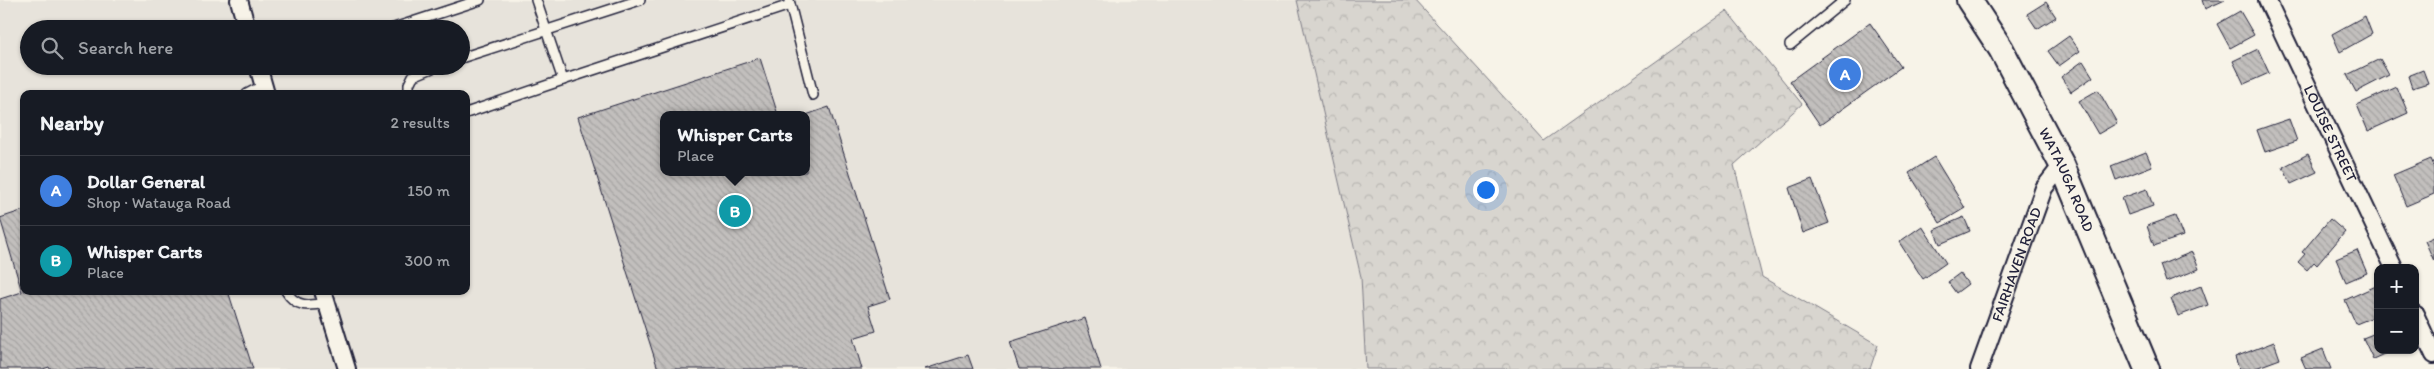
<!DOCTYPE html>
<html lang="en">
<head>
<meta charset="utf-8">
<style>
	:root { --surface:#171b24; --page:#242831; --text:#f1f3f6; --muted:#9ea1a6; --line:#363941; --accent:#0f766e }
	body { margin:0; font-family:Itim,sans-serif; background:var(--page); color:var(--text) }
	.controls { position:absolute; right:15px; bottom:15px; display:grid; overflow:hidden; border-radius:10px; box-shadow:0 1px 4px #0004 }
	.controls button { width:45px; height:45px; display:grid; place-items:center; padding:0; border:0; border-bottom:1px solid var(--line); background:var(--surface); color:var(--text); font:25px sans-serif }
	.you { position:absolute; left:1485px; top:189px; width:18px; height:18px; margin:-12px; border:4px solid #fff; border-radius:50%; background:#1a73e8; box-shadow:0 0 0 8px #1a73e833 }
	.badge { display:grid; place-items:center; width:32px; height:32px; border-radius:50%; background:var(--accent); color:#fff; font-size:16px; font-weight:700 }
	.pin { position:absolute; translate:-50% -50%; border:2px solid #fff; box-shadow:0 1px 5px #0006 }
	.popup { position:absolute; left:660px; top:111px; width:150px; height:65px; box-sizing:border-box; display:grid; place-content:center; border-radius:10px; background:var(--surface); filter:drop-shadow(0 1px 4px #0005); font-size:16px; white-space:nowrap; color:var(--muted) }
	.popup b { font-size:19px; color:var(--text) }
	.popup::after { content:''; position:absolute; left:50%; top:100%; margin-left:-10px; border:10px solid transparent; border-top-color:var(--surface) }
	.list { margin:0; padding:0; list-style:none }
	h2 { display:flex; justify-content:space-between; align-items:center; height:65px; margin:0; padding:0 20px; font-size:21px }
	h2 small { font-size:16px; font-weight:400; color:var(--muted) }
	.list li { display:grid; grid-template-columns:32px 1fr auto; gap:15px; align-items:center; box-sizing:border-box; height:70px; padding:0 20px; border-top:1px solid var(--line) }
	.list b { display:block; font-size:19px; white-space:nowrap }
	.list p { margin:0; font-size:16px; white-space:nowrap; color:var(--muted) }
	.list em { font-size:16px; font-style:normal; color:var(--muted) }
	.icon { flex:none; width:28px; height:28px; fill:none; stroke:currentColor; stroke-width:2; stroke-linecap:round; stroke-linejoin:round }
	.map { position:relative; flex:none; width:2434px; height:369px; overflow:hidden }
	.search { position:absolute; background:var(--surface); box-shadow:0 1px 4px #0004; left:20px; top:20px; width:450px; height:55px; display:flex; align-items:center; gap:12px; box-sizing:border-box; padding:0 18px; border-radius:28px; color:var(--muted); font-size:19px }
	.panel { position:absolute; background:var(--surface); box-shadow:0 1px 4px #0004; left:20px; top:90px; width:450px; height:205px; border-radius:10px }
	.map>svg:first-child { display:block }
</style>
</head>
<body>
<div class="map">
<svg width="2434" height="369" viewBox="0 0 2434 369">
	<defs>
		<pattern id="forest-crowns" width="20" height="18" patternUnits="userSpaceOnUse" patternTransform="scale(1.25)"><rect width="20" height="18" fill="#d8d5cf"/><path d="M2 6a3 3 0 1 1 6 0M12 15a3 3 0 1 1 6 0" fill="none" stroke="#b9b7b3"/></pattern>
		<pattern id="building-back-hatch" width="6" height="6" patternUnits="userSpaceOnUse" patternTransform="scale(1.25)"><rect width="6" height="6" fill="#c2bfbd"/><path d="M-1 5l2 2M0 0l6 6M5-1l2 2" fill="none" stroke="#a6a4a3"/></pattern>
	</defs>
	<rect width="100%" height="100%" fill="#f7f3e8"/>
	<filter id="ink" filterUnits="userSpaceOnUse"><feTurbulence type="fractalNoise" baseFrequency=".02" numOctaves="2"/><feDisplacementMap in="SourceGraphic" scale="10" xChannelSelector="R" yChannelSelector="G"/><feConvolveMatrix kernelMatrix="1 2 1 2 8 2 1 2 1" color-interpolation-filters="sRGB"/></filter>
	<g filter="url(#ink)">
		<path fill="#e7e3db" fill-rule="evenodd" d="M 0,0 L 1297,0 L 1361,277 L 1366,369 L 0,369 ZM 29,29 L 461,29 L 461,66 L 29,66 ZM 24,94 L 466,94 L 466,291 L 24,291 ZM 664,115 L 806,115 L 806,172 L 664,172 Z"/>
		<polygon fill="url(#forest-crowns)" stroke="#7d7c85" points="1297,0 1415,0 1544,141 1727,11 1802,104 1734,165 1762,277 1878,345 1870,369 1366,369 1361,277"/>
		<g fill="url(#building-back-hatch)" stroke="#22223b">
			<polygon points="2202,0 2225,0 2205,9"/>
			<polygon points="2046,2 2056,17 2037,29 2027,14"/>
			<polygon points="2240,11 2254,35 2230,48 2217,24"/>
			<polygon points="2365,16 2372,34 2340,52 2332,34"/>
			<polygon points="1870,23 1901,67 1820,125 1790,81"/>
			<polygon points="2069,36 2080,51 2059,66 2048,51"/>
			<polygon points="2258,49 2269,73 2244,84 2233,61"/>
			<polygon points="760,58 778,115 664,115 664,172 806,172 806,115 829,107 890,299 868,306 876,331 853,338 862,369 658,369 578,117"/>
			<polygon points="2380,59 2389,75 2356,92 2347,75"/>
			<polygon points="2083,61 2093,77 2071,92 2061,77"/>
			<polygon points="2423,70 2428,83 2412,88 2408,76"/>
			<polygon points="2397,87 2408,113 2368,131 2357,105"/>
			<polygon points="2098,90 2117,123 2098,134 2079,101"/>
			<polygon points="2289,119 2297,141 2265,152 2257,130"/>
			<polygon points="2146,152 2152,166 2116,180 2111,166"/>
			<polygon points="2308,154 2317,172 2291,184 2283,167"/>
			<polygon points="1934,157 1965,208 1940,223 1909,173"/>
			<polygon points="2431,159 2434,166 2434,194 2406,206 2393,175"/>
			<polygon points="1812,179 1829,223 1803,233 1789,188"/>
			<polygon points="2147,189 2153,206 2128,215 2122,198"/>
			<polygon points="24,210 24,291 228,291 253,369 50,369 49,367 43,369 0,369 0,299 22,292 0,218"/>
			<polygon points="2175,216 2183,236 2154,246 2147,226"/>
			<polygon points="1964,217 1970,231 1940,244 1934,230"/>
			<polygon points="2330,219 2345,232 2317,265 2314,262 2307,270 2298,262 2305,254 2302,252"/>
			<polygon points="1922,226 1946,263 1923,279 1899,242"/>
			<polygon points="2434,237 2434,261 2425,241"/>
			<polygon points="2357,250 2367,273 2346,282 2336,259"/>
			<polygon points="2192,252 2199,269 2166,282 2160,265"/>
			<polygon points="1960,273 1968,284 1956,293 1948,282"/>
			<polygon points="2201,286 2208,305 2178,316 2171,298"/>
			<polygon points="2376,286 2378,315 2356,324 2345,300"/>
			<polygon points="1085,318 1101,369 1019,369 1010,342"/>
			<polygon points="2378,332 2378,350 2393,350 2373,359 2363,338"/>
			<polygon points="2274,342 2280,359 2253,369 2239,369 2235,357"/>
			<polygon points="2323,349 2331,369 2306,369 2301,358"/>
			<polygon points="968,355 973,369 925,369"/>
		</g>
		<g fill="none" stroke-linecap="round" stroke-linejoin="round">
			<defs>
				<g id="lane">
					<polyline points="536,0 563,80 790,5"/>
					<polyline points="789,0 813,95"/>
					<polyline points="391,29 480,0"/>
					<polyline points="1790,45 1845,0"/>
					<polyline points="461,58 640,0"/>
					<polyline points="260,71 276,66"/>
					<polyline points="247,94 264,85"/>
					<polyline points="409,94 409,84 413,76 437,66"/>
					<polyline points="466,113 563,80"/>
					<path d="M 286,291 C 296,308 309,306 326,303"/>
				</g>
				<g id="street">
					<polyline points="239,0 247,29"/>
					<path id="s1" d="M 2267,0 L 2394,268"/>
					<polyline points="258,66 266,94"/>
					<polyline points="323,291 347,369"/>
					<polyline points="2415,314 2434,355"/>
					<path id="s2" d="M 1979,369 L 2044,188 L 2062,165"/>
				</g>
				<g id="secondary">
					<path id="s3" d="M 1969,0 L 2001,49 L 2062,165 L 2147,369"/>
				</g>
			</defs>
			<use href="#lane" stroke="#22223b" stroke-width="12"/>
			<use href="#street" stroke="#22223b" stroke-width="20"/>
			<use href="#secondary" stroke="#22223b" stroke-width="28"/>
			<use href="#lane" stroke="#f7f3e8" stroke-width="9"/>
			<use href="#street" stroke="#f7f3e8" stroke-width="16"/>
			<use href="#secondary" stroke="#f7f3e8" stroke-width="24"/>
		</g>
	</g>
	<g text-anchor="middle" stroke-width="4" stroke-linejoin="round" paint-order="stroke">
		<g font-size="15" fill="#22223b" stroke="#f7f3e8">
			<text dy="5" stroke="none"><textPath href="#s1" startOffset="148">LOUISE STREET</textPath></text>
			<text dy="5" stroke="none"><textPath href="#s3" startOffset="205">WATAUGA ROAD</textPath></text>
			<text dy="5" stroke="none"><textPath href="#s2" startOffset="111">FAIRHAVEN ROAD</textPath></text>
		</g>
	</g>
</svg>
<div class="controls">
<button>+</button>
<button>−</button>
</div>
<div class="you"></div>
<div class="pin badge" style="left:1845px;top:74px;background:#3f7fe0">A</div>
<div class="pin badge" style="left:735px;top:211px;background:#0f9aa8">B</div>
<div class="popup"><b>Whisper Carts</b>Place</div>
<div class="search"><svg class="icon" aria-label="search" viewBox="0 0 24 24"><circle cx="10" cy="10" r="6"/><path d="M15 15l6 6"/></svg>Search here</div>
<section class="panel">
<h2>Nearby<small>2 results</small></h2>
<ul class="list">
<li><span class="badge" style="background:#3f7fe0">A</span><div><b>Dollar General</b><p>Shop · Watauga Road</p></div><em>150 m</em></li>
<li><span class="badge" style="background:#0f9aa8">B</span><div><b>Whisper Carts</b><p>Place</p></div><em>300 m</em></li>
</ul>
</section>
</div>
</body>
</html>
